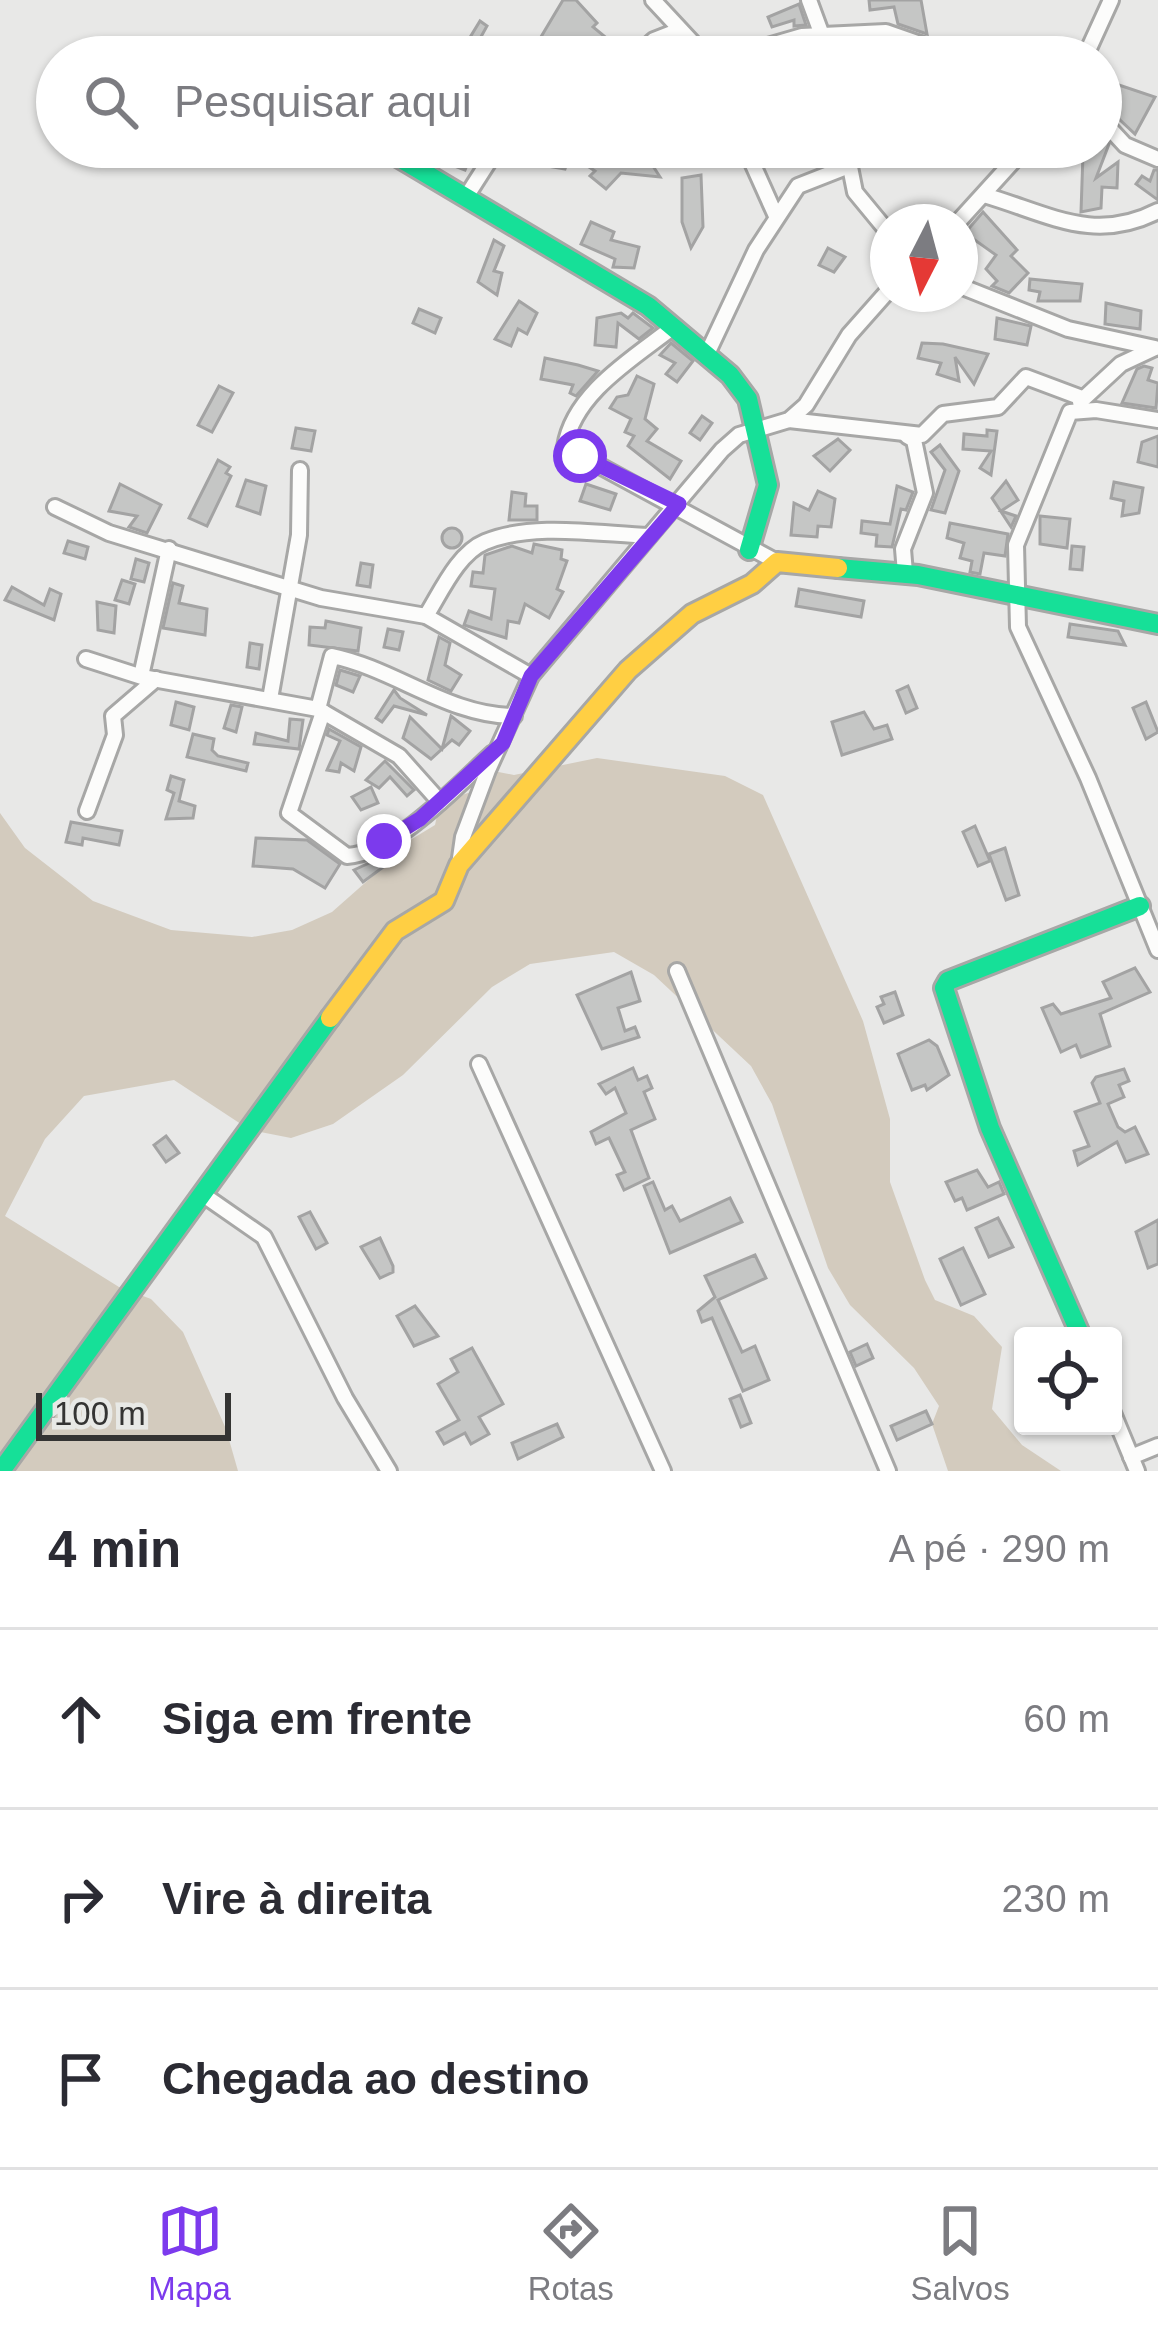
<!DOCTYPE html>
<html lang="pt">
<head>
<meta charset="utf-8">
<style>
	:root { --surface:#fff; --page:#f2f2f3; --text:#2b2b33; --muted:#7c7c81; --line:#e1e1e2; --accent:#7c3aed }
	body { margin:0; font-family:Helvetica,sans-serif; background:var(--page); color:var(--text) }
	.controls { position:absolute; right:36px; bottom:36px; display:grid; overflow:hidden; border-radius:12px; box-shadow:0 3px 9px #0004 }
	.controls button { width:108px; height:108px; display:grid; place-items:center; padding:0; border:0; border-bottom:3px solid var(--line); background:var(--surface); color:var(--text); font:60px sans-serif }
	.compass { position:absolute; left:870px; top:204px; width:108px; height:108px; border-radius:50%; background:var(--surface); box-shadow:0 3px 9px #0004; rotate:186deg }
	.scale { position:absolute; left:36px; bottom:30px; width:195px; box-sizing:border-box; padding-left:12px; border:6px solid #343433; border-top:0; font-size:33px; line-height:42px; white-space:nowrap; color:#343433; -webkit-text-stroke:9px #e8e9e6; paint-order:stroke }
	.stop { position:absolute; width:36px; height:36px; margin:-27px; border:9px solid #7c3aed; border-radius:50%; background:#fff }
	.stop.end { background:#7c3aed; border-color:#fff; box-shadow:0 3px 12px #0008 }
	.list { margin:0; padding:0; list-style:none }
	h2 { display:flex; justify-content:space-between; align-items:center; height:156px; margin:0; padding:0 48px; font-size:51px }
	h2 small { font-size:39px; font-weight:400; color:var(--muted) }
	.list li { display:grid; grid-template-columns:78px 1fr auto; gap:36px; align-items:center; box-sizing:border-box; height:180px; padding:0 48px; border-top:3px solid var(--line) }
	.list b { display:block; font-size:45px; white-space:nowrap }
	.list em { font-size:39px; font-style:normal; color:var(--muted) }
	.icon { flex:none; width:66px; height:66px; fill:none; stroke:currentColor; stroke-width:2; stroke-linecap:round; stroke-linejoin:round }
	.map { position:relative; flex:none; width:1158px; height:1471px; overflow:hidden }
	.search { position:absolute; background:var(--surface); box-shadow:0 3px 9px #0004; left:36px; right:36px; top:36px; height:132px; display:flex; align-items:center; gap:30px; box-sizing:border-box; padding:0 42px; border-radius:66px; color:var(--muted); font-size:45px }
	.sheet { height:696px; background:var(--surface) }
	nav { display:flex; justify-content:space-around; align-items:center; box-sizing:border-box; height:168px; border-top:3px solid var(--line); background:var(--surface); font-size:33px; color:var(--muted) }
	nav a { display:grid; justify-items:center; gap:6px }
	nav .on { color:var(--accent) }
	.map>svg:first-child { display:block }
</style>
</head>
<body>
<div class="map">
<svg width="1158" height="1471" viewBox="0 0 1158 1471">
	<rect width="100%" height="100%" fill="#e8e8e7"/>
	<polygon fill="#d3cbbe" points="597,758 725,776 763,795 863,1021 890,1119 890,1182 925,1280 935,1300 974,1316 1002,1347 992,1409 1022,1445 1061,1471 948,1471 932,1424 939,1406 914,1368 850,1305 828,1268 772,1104 751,1066 654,975 614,952 530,964 492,987 403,1075 333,1124 291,1138 250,1130 174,1080 84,1096 45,1139 5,1216 119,1287 151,1299 183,1332 226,1429 238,1471 0,1471 0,813 25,848 93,901 171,930 252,937 292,930 332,912 383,867 389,853 435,825 440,802 471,792 488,770 514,775"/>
	<g fill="#c5c6c5" stroke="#a3a3a3" stroke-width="3">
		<polygon points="563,0 576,0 597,23 593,27 615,45 601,57 532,52"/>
		<polygon points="869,0 921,0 927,34 898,24 894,7 870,10"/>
		<polygon points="799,4 806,25 794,26 794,20 772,27 768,17"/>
		<polygon points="480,21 487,26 477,44 486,49 481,57 458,57"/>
		<polygon points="678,43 686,52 682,57 652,57"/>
		<polygon points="879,44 878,57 856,56 857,46 838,46"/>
		<polygon points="1107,81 1155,97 1135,134 1101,102"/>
		<polygon points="1101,136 1109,144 1096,178 1118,162 1117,188 1102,187 1101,208 1081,212 1083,154 1086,147 1101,147"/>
		<polygon points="459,147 472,152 465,170 439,160 443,148 457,153"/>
		<polygon points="509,147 560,147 558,157 568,160 565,169 536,164 514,152 508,163 503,160"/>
		<polygon points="642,149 660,177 621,173 606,189 590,176 595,171 586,165 594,152 607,159 612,150 634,159"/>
		<polygon points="1154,170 1158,170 1158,200 1136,184 1142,176 1150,181"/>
		<polygon points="701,175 703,227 691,248 682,222 682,178"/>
		<polygon points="983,212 1017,250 1011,256 1028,273 1009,293 992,286 997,281 986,269 996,255 965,233"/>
		<polygon points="591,222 614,232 611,240 639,247 634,268 613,267 615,259 581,244"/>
		<polygon points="494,240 504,246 494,271 502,273 497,295 478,282"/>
		<polygon points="828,248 845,257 834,272 819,265"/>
		<polygon points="1030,279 1082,284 1080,301 1038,301 1040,292 1029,290"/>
		<polygon points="519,301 537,313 527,334 518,329 511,346 495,339"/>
		<polygon points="1106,303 1141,311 1140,329 1105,324"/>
		<polygon points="419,309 441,318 435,333 413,323"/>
		<polygon points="621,313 628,318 633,313 653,328 639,339 618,323 616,347 595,345 597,318"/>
		<polygon points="997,318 1031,326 1027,345 995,339"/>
		<polygon points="671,343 693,361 677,382 666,374 675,363 660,355"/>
		<polygon points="922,343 943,344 988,354 974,384 955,357 959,381 937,374 941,363 918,358"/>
		<polygon points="545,358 578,365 598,371 576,396 570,393 573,385 541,379"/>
		<polygon points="1144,366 1152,368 1148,380 1158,383 1156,408 1122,403 1137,369"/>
		<polygon points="637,376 654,384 645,419 657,429 647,441 681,461 670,479 628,446 634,436 625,432 631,419 610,408 617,397 628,395"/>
		<polygon points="219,386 233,393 212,432 198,425"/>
		<polygon points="702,416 712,423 700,440 690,433"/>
		<polygon points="296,428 315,431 311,451 292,448"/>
		<polygon points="987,430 997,431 991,475 980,468 991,451 963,449 964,434 987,436"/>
		<polygon points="1158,436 1158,467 1138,462 1142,442"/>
		<polygon points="838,439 850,450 830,471 814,456"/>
		<polygon points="940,445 959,471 945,513 931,510 945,470 931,452"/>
		<polygon points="218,460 230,467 226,473 231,476 207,526 189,518"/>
		<polygon points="246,480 266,486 260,514 237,506"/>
		<polygon points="1006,481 1018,500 1001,511 1016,516 1011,527 992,498"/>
		<polygon points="1114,482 1143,488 1139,513 1122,516 1124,501 1111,498"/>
		<polygon points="120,484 161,505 147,533 129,527 137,516 109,511"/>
		<polygon points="586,484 616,494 610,510 580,501"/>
		<polygon points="897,486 913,492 906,510 901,509 892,547 876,546 877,535 861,533 862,521 890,524"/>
		<polygon points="818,491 835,499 831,527 818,526 817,537 791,535 794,503 809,510"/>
		<polygon points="512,492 526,494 525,506 537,506 537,520 509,520"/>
		<polygon points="1040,516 1070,519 1067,548 1040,544"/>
		<polygon points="950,523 1008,534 1005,556 984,553 980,574 970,572 972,561 960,558 964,543 947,538"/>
		<circle cx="452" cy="538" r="10"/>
		<polygon points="68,541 88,547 85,559 64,553"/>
		<polygon points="534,544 562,550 561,559 567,561 557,589 563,592 549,618 525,604 519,623 508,621 506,638 464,625 469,611 491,619 495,589 471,586 473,572 483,573 485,555 512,546 532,553"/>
		<polygon points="1072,546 1084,547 1082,570 1070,569"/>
		<polygon points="136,559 149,563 144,582 131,579"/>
		<polygon points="361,563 373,565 370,587 357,585"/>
		<polygon points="122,580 135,584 129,604 115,600"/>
		<polygon points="173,583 183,586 179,603 207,609 205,635 163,628"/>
		<polygon points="12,587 44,605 50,589 61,594 54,620 5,600"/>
		<polygon points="799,589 864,601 861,617 796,606"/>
		<polygon points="97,602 116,606 114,633 98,630"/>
		<polygon points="326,621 361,628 358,651 309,645 310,627 325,628"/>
		<polygon points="1070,624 1118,631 1125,645 1068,637"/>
		<polygon points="388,629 403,632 399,650 384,647"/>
		<polygon points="439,637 450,643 445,665 461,675 451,691 428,680"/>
		<polygon points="250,643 262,645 259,669 247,667"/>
		<polygon points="340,670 360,676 353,692 336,685"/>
		<polygon points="908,686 917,708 906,713 897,691"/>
		<polygon points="394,690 400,698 427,715 394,706 382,722 376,718"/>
		<polygon points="176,702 194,707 189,730 171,725"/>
		<polygon points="1146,702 1158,732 1146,739 1133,708"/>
		<polygon points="231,705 242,707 236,732 224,728"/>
		<polygon points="864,712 874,729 887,725 892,739 842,755 832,722"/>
		<polygon points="451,716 470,731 459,745 452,740 431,759 403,738 410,717 442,749"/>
		<polygon points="290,719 303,720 299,749 254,744 256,733 288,741"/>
		<polygon points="329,729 361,747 354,771 341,763 339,772 327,770 340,741 327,735"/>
		<polygon points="193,734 214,739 212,750 218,756 248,763 246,771 187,757"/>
		<polygon points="385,761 414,790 407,796 390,777 379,788 366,780"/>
		<polygon points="171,776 184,780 179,801 195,806 193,818 166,819 174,793 167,790"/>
		<polygon points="371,787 378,803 361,810 352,797"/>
		<polygon points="71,822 122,831 119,845 83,838 82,845 66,842"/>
		<polygon points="975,826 990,861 978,866 963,832"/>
		<polygon points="256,838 307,840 340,864 325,888 293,869 253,866"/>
		<polygon points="1005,848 1019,895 1006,900 989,854"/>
		<polygon points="391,853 394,859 363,882 354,870"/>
		<polygon points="1135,968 1150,992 1100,1014 1110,1046 1081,1057 1076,1045 1061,1052 1042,1008 1053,1004 1061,1014 1111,998 1103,982"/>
		<polygon points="631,972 640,1001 618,1008 625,1031 635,1027 639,1037 602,1049 577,995"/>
		<polygon points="895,992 903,1015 884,1023 877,1007 884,1004 881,997"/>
		<polygon points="929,1040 937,1046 949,1075 927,1090 925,1085 912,1090 898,1054"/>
		<polygon points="633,1068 638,1080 647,1076 652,1088 644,1092 655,1119 631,1130 649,1178 624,1190 617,1175 625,1172 609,1138 596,1144 591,1132 626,1113 615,1088 606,1094 599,1084"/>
		<polygon points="1124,1069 1129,1081 1119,1085 1124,1097 1108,1104 1118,1127 1125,1132 1135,1127 1148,1154 1126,1162 1117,1142 1078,1165 1074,1151 1089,1146 1075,1112 1100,1103 1092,1083 1096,1077"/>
		<polygon points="166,1136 179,1153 166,1162 154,1145"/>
		<polygon points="977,1170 988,1187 999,1182 1004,1194 967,1210 962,1198 955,1201 946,1182"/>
		<polygon points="653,1182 665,1210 672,1206 680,1221 730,1198 742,1222 670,1253 644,1186"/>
		<polygon points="310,1212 327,1243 316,1249 299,1217"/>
		<polygon points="998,1218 1013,1247 989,1257 976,1228"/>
		<polygon points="1158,1220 1158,1264 1148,1268 1136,1232"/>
		<polygon points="380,1238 393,1266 393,1272 380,1278 361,1247"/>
		<polygon points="963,1248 985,1294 961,1305 940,1259"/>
		<polygon points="755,1255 766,1278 718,1300 742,1352 755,1346 769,1380 743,1391 712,1318 702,1322 698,1311 715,1297 705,1276"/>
		<polygon points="415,1306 438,1336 414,1346 397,1316"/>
		<polygon points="867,1344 873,1358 856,1366 850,1352"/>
		<polygon points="472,1348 503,1404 479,1417 489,1434 471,1444 465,1433 444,1444 437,1432 459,1420 438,1384 458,1372 451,1359"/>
		<polygon points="740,1395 751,1423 741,1427 730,1399"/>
		<polygon points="926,1411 932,1424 897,1440 891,1426"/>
		<polygon points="557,1424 563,1437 518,1459 512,1443"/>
	</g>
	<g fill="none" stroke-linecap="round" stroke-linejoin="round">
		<defs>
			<g id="street">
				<polyline points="653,0 706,57"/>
				<polyline points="809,0 830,57"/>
				<polyline points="704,55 733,56 802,36 886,32 949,54"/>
				<polyline points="635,57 654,40 677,31"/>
				<polyline points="1085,57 1111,0"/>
				<polyline points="1101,119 1125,145 1158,159"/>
				<polyline points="745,147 776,216"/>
				<polyline points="846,147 855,192 888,232"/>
				<path d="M 984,195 C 1049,214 1094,244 1158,211"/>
				<polyline points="466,197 498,147"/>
				<polyline points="958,222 1026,147"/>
				<polyline points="960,286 1068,329 1155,348"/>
				<path d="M 672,328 C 632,359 573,394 565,447 L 777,562"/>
				<polyline points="707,354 756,250 798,186 849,166"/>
				<polyline points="1080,402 1121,364 1153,349"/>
				<polyline points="789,420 922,435 943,414 998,407 1026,377 1082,398"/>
				<polyline points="1158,420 1096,410 1070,412 1016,545 1018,627 1088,778 1158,950"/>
				<polyline points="55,507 109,533 321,598 426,616 531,676"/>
				<polyline points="905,573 903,549 925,493 914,440 907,436"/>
				<path d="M 426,616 C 441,592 458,553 485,542 C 533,522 599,534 649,536"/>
				<polyline points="86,659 142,677 318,709 399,756 440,802"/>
				<polyline points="141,676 169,549"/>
				<polyline points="270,699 299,535 300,470"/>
				<path d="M 318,709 L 332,656 C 395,669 449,716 514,716"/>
				<path d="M 323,712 L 289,813 L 347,856 C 395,853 458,785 493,753"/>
				<polyline points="87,811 115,735 113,716 156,679"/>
				<polyline points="459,865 463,837 488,770 531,676 722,450 739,435 789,420 806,405 849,335 888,291"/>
				<polyline points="677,971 888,1471"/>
				<polyline points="479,1064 663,1471"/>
				<polyline points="205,1196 264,1237 345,1398 389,1471"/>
				<polyline points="1113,1413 1137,1471"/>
				<polyline points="1131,1457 1158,1446"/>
			</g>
			<g id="fast">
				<polyline points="381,147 648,306 730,375 748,399 768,485 749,550"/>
				<polyline points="838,568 918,575 1158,624"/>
				<polyline points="1081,1336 990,1128 944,988 948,981 1140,906"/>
				<polyline points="1,1471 330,1018"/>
			</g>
			<polyline id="slow" points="330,1018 395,931 444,901 459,865 628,670 692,614 752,584 777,562 838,568"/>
		</defs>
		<use href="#street" stroke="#a7a7a6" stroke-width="20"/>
		<use href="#fast" stroke="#a7a7a6" stroke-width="24"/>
		<use href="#slow" stroke="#a7a7a6" stroke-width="24"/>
		<use href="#street" stroke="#fcfcfb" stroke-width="14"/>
		<use href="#fast" stroke="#16e098" stroke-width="18"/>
		<use href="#slow" stroke="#ffcf43" stroke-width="18"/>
	</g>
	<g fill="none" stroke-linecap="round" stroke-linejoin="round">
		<polyline stroke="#7c3aed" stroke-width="15" points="384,841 420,819 503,743 531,676 679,504 580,456"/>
	</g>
</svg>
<div class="controls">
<button><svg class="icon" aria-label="locate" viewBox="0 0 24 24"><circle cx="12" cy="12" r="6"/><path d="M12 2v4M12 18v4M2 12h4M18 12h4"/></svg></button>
</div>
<svg class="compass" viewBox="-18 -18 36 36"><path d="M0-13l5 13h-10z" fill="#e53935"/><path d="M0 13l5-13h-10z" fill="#7c7c81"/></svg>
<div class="scale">100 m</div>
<div class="stop" style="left:580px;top:456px"></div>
<div class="stop end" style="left:384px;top:841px"></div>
<div class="search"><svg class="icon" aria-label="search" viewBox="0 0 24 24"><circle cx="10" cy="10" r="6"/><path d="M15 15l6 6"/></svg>Pesquisar aqui</div>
</div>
<section class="sheet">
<h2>4 min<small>A pé · 290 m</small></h2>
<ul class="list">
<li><svg class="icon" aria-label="ahead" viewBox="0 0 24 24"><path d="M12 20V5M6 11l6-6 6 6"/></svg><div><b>Siga em frente</b></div><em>60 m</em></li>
<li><svg class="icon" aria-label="right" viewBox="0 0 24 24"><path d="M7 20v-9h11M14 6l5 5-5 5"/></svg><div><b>Vire à direita</b></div><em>230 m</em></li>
<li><svg class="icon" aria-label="arrive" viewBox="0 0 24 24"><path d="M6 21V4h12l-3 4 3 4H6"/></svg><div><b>Chegada ao destino</b></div></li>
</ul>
</section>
<nav>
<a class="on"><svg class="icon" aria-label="map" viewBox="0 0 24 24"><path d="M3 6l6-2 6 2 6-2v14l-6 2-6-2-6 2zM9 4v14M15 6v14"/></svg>Mapa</a>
<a><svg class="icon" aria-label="directions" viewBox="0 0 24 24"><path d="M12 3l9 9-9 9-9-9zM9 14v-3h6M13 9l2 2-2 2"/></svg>Rotas</a>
<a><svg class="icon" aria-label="saved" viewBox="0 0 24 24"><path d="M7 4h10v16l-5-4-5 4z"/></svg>Salvos</a>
</nav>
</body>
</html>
